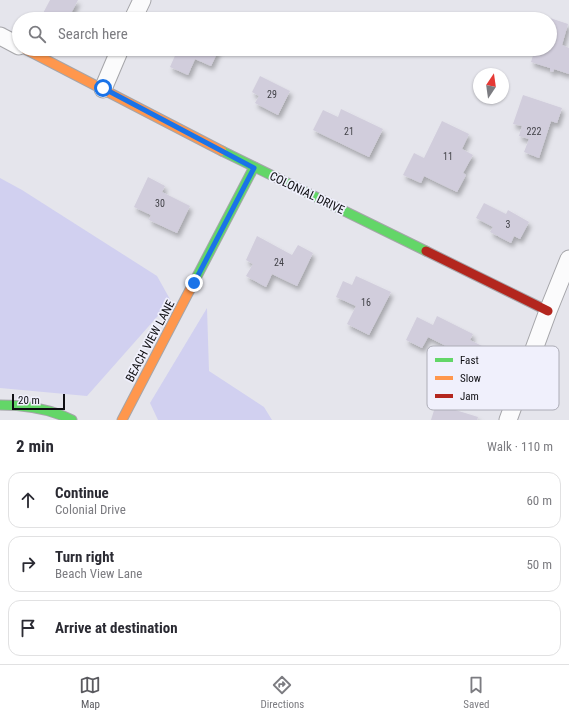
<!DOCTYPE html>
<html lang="en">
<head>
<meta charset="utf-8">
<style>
	:root { --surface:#fff; --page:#f7f7f7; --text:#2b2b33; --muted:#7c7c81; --line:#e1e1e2; --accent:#5a5a5f }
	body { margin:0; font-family:"Roboto Condensed",sans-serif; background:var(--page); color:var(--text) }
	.compass { position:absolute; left:473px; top:68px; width:36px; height:36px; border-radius:50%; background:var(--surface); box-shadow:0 1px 3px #0004; rotate:13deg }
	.scale { position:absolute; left:12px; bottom:10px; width:53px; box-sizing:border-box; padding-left:4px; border:2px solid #0f0f13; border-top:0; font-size:11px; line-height:14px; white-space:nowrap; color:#0f0f13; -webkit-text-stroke:3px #f0f0fc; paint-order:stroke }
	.stop { position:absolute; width:12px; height:12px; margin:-9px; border:3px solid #1a73e8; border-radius:50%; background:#fff }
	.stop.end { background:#1a73e8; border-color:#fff; box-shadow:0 1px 4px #0008 }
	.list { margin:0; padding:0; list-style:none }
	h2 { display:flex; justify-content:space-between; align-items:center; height:52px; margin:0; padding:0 16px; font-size:17px }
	h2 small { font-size:13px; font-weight:400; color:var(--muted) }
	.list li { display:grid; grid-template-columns:26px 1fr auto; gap:12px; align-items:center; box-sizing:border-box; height:56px; margin:0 8px 8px; padding:0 8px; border:1px solid var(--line); border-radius:12px }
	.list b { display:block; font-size:15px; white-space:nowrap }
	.list p { margin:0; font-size:13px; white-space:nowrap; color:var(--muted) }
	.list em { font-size:13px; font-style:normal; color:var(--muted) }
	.icon { flex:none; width:22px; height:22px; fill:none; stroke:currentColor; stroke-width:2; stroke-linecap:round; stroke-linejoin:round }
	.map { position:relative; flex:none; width:569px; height:420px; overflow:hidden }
	.search { position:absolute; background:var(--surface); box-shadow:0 1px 3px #0004; left:12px; right:12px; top:12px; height:44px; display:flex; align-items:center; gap:10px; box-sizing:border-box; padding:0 14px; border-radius:22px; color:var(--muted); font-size:15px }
	.sheet { height:244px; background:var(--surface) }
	nav { display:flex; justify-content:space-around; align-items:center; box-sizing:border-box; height:56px; border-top:1px solid var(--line); background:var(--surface); font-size:11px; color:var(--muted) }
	nav a { display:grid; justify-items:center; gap:2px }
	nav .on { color:var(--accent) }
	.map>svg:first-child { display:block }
</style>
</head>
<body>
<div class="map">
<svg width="569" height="420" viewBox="0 0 569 420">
	<defs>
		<filter id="shadow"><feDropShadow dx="2.5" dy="4.5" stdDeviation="2" flood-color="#0004"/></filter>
	</defs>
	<rect width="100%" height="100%" fill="#e5e5ec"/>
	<g fill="#d1d0f0">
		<polygon points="0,178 22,190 157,276 171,301 87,396 0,388"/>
		<polygon points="207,308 209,371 264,407 272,420 158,420 150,403"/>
	</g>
	<g fill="#d1cddc" filter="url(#shadow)">
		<polygon points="50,0 78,0 68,19 40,19"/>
		<polygon points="550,18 568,24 562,45 569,48 569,74 554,69 553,72 550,71 550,68 531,62 535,49 550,49"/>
		<polygon points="172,49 219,49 211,66 195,59 188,75 170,67 177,51"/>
		<polygon points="260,76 290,91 278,115 255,103 259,96 252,92"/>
		<polygon points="523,95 562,108 557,123 551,121 539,158 524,152 529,139 519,136 522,126 513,124"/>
		<polygon points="341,109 383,129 369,157 313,130 323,110 338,117"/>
		<polygon points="442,121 469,134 462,149 473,155 463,173 466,175 457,192 424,176 421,183 403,175 414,153 424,158"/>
		<polygon points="148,177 165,186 162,192 190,206 177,233 149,220 151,215 134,207"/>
		<polygon points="484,203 506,214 508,210 529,222 520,239 514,236 511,243 490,232 493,227 476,218"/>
		<polygon points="257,236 292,255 298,245 313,253 297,286 272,274 266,287 246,276 253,264 246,260"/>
		<polygon points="356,276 391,292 369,335 347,324 356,306 336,297 343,281 352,285"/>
		<polygon points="437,316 473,334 470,340 482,346 471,368 450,357 454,350 428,337 422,348 406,340 417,317 433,325"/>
		<polygon points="436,404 478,417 477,420 431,420"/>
	</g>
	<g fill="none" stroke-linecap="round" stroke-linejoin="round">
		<defs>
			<g id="street">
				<polyline points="133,19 142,0"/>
				<polyline points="0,36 19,46"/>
				<polyline points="103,89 120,49"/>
				<polyline points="508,420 548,311 569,259"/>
			</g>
			<g id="fast">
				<polyline points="222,151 426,251"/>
				<polyline points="194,282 254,167"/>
				<path d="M 0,405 C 25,405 49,408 72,420"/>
			</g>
			<g id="slow">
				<polyline points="25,49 222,151"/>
				<polyline points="122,420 194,282"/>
			</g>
			<polyline id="jam" points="426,251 548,311"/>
		</defs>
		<use href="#street" stroke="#a5a5a9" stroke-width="19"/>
		<use href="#fast" stroke="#a5a5a9" stroke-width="11"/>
		<use href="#slow" stroke="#a5a5a9" stroke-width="11"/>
		<use href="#jam" stroke="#a5a5a9" stroke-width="11"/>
		<use href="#street" stroke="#fbfbfc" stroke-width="17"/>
		<use href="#fast" stroke="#63d668" stroke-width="9"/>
		<use href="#slow" stroke="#ff974d" stroke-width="9"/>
		<use href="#jam" stroke="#b3261e" stroke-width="9"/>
	</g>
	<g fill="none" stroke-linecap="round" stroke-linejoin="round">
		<polyline stroke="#1a73e8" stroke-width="5" points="103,88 254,168 194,283"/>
	</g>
	<g text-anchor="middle" stroke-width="3.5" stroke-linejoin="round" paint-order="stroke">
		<g font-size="10" fill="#424248">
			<text x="272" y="98">29</text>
			<text x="349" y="135">21</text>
			<text x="534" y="135">222</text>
			<text x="448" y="160">11</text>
			<text x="160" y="207">30</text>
			<text x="508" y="228">3</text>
			<text x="279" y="266">24</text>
			<text x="366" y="306">16</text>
		</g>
		<g font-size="12" fill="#0f0f13" stroke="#f0f0fc">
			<text transform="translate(307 193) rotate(26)" y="4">COLONIAL DRIVE</text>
			<text transform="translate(150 341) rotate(-62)" y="4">BEACH VIEW LANE</text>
		</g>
	</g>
	<rect x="427" y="346" width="132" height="64" rx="6" fill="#f0f0fc" stroke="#acacb6" stroke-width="1"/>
	<rect x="435" y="358" width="18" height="4" fill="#63d668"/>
	<rect x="435" y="376" width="18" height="4" fill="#ff974d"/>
	<rect x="435" y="394" width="18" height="4" fill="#b3261e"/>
	<g font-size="11" fill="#0f0f13">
		<text x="460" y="364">Fast</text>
		<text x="460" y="382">Slow</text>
		<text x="460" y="400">Jam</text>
	</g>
</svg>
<svg class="compass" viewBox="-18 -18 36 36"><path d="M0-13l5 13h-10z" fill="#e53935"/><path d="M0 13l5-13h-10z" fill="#7c7c81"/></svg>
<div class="scale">20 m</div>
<div class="stop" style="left:103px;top:88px"></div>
<div class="stop end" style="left:194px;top:283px"></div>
<div class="search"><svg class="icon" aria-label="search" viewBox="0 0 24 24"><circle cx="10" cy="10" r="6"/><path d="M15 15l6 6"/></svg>Search here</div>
</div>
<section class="sheet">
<h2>2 min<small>Walk · 110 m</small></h2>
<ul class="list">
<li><svg class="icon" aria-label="ahead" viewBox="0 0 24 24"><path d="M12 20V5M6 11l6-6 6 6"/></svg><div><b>Continue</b><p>Colonial Drive</p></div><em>60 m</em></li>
<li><svg class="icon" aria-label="right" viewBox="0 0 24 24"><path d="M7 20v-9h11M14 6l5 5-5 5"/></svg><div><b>Turn right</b><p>Beach View Lane</p></div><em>50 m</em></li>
<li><svg class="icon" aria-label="arrive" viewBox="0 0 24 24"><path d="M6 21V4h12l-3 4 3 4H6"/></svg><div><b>Arrive at destination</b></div></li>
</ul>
</section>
<nav>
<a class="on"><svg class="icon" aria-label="map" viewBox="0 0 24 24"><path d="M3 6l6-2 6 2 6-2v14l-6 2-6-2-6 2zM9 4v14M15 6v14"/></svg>Map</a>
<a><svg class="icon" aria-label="directions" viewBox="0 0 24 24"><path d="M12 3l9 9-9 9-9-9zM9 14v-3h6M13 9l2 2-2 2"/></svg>Directions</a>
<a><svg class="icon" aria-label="saved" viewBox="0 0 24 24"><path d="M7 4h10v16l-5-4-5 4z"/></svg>Saved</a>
</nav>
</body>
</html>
